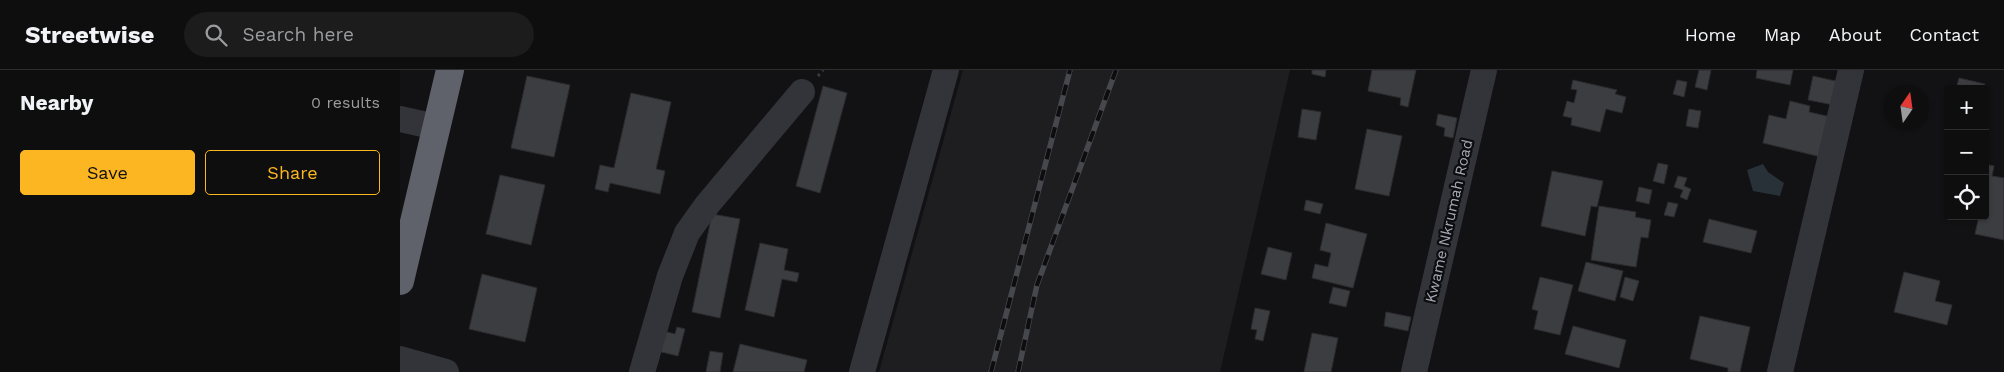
<!DOCTYPE html>
<html lang="en">
<head>
<meta charset="utf-8">
<style>
	:root { --surface:#0e0e0f; --page:#1c1c1d; --text:#f1f3f6; --muted:#9b9c9e; --line:#2e2e2f; --accent:#fcb622 }
	body { margin:0; font-family:"Work Sans",sans-serif; background:var(--page); color:var(--text) }
	.controls { position:absolute; right:15px; top:15px; display:grid; overflow:hidden; border-radius:5px; box-shadow:0 1px 4px #0004 }
	.controls button { width:45px; height:45px; display:grid; place-items:center; padding:0; border:0; border-bottom:1px solid var(--line); background:var(--surface); color:var(--text); font:25px sans-serif }
	.compass { position:absolute; left:1484px; top:15px; width:45px; height:45px; border-radius:50%; background:var(--surface); box-shadow:0 1px 4px #0004; rotate:13deg }
	.list { margin:0; padding:0; list-style:none }
	h2 { display:flex; justify-content:space-between; align-items:center; height:65px; margin:0; padding:0 20px; font-size:21px }
	h2 small { font-size:16px; font-weight:400; color:var(--muted) }
	.actions { display:flex; gap:10px; padding:15px 20px }
	.actions a { flex:1; padding:11px 0; border:1px solid var(--accent); border-radius:5px; text-align:center; font-size:18px; color:var(--accent) }
	.actions .main { background:var(--accent); color:#111 }
	.icon { flex:none; width:28px; height:28px; fill:none; stroke:currentColor; stroke-width:2; stroke-linecap:round; stroke-linejoin:round }
	.map { position:relative; flex:none; width:1604px; height:302px; overflow:hidden }
	header { display:flex; align-items:center; gap:30px; box-sizing:border-box; height:70px; padding:0 25px; background:var(--surface); border-bottom:1px solid var(--line) }
	header strong { font-size:24px }
	nav { display:flex; gap:28px; margin-inline-start:auto; font-size:18px }
	.search { width:350px; height:45px; background:var(--page); display:flex; align-items:center; gap:12px; box-sizing:border-box; padding:0 18px; border-radius:28px; color:var(--muted); font-size:19px }
	main { display:flex }
	aside { flex:1; background:var(--surface) }
	.map>svg:first-child { display:block }
</style>
</head>
<body>
<header>
<strong>Streetwise</strong>
<div class="search"><svg class="icon" aria-label="search" viewBox="0 0 24 24"><circle cx="10" cy="10" r="6"/><path d="M15 15l6 6"/></svg>Search here</div>
<nav><a>Home</a><a>Map</a><a>About</a><a>Contact</a></nav>
</header>
<main>
<aside>
<h2>Nearby<small>0 results</small></h2>
<ul class="list">
</ul>
<div class="actions"><a class="main">Save</a><a>Share</a></div>
</aside>
<div class="map">
<svg width="1604" height="302" viewBox="0 0 1604 302">
	<rect width="100%" height="100%" fill="#121214"/>
	<polygon fill="#1e1e21" points="563,0 890,0 820,302 479,302"/>
	<polygon fill="#283138" points="1363,94 1368,102 1384,113 1380,126 1353,121 1347,100"/>
	<g fill="#3c3d41" stroke="#2c2c30">
		<polygon points="912,0 926,0 925,7 912,4"/>
		<polygon points="972,0 1016,0 1008,37 1000,35 1001,28 968,21"/>
		<polygon points="1299,0 1311,0 1307,20 1295,17"/>
		<polygon points="1357,0 1393,0 1390,15 1356,8"/>
		<polygon points="127,6 170,15 154,87 111,78"/>
		<polygon points="1413,6 1444,13 1439,36 1408,30"/>
		<polygon points="1559,8 1585,14 1584,19 1556,19"/>
		<polygon points="1173,10 1217,20 1215,24 1226,27 1222,43 1206,39 1200,62 1171,55 1172,48 1163,46 1167,31 1174,33 1177,20 1171,19"/>
		<polygon points="1277,10 1287,12 1284,27 1273,24"/>
		<polygon points="423,16 447,23 420,123 396,116"/>
		<polygon points="231,23 271,32 256,99 265,101 260,124 210,113 208,122 195,119 200,95 214,98"/>
		<polygon points="1390,31 1410,36 1409,42 1431,47 1421,87 1363,73 1369,45 1386,49"/>
		<polygon points="902,39 921,42 916,70 898,67"/>
		<polygon points="1289,39 1301,41 1298,58 1286,56"/>
		<polygon points="1038,44 1057,48 1053,68 1044,66 1045,58 1036,55"/>
		<polygon points="967,59 1002,66 989,126 955,119"/>
		<polygon points="1258,93 1268,95 1264,114 1253,111"/>
		<polygon points="1585,94 1594,96 1592,106 1604,108 1604,170 1575,164 1579,146 1585,146"/>
		<polygon points="1152,101 1203,111 1197,137 1191,136 1185,166 1141,156"/>
		<polygon points="100,105 145,115 131,175 86,164"/>
		<polygon points="1278,106 1287,108 1284,116 1291,119 1287,130 1280,127 1283,120 1274,117"/>
		<polygon points="1239,117 1252,120 1249,134 1236,131"/>
		<polygon points="906,130 923,134 920,144 904,140"/>
		<polygon points="1268,132 1278,134 1274,147 1264,145"/>
		<polygon points="1199,136 1236,142 1235,147 1251,150 1248,168 1241,167 1236,197 1191,190"/>
		<polygon points="312,144 340,149 320,248 292,242"/>
		<polygon points="1309,149 1357,161 1351,183 1303,172"/>
		<polygon points="926,153 967,164 953,218 912,208 915,194 928,197 931,183 920,180"/>
		<polygon points="360,173 388,179 384,200 399,203 397,212 382,209 374,247 345,240"/>
		<polygon points="868,177 892,183 886,210 861,204"/>
		<polygon points="1186,192 1223,201 1215,231 1178,221"/>
		<polygon points="1504,202 1540,211 1535,231 1552,235 1547,255 1494,242"/>
		<polygon points="82,204 137,218 125,272 69,259"/>
		<polygon points="1140,207 1173,215 1160,265 1134,259 1138,241 1132,239"/>
		<polygon points="1225,207 1239,211 1233,231 1220,227"/>
		<polygon points="933,217 950,221 946,237 929,233"/>
		<polygon points="855,238 870,241 863,271 855,269 857,260 851,259"/>
		<polygon points="986,242 1011,247 1008,261 984,256"/>
		<polygon points="1300,246 1350,257 1340,302 1328,302 1328,298 1290,289"/>
		<polygon points="1173,256 1226,270 1219,298 1165,284"/>
		<polygon points="277,257 285,259 278,286 249,279 263,261 275,264"/>
		<polygon points="912,263 938,268 931,302 904,302"/>
		<polygon points="340,274 407,290 404,302 333,302"/>
		<polygon points="310,281 323,283 320,302 306,302"/>
	</g>
	<g fill="none" stroke-linecap="round" stroke-linejoin="round">
		<polyline stroke="#393b40" stroke-width="3" stroke-dasharray="2.5 4" stroke-linecap="butt" points="418,6 423,0"/>
		<g stroke="#333439" stroke-width="26">
			<polyline points="0,49 36,57"/>
			<polyline points="0,289 46,302"/>
			<polyline points="242,302 270,206 287,163 307,135 402,22"/>
			<polyline points="462,302 546,0"/>
			<polyline points="1014,302 1084,0"/>
			<polyline points="1380,302 1451,0"/>
		</g>
		<polyline stroke="#5f626a" stroke-width="28" points="0,211 50,0"/>
		<defs>
			<g id="rail">
				<polyline points="591,302 670,0"/>
				<polyline points="618,302 637,215 716,0"/>
			</g>
		</defs>
		<use href="#rail" stroke="#46484e" stroke-width="5.5"/>
		<use href="#rail" stroke="#0d0d0f" stroke-width="4" stroke-dasharray="11" stroke-linecap="butt"/>
	</g>
	<g text-anchor="middle" stroke-width="4.5" stroke-linejoin="round" paint-order="stroke">
		<g font-size="15" fill="#a3a8b5" stroke="#0d0d0f">
			<text transform="translate(1049 151) rotate(-77)" y="5">Kwame Nkrumah Road</text>
		</g>
	</g>
</svg>
<div class="controls">
<button>+</button>
<button>−</button>
<button><svg class="icon" aria-label="locate" viewBox="0 0 24 24"><circle cx="12" cy="12" r="6"/><path d="M12 2v4M12 18v4M2 12h4M18 12h4"/></svg></button>
</div>
<svg class="compass" viewBox="-18 -18 36 36"><path d="M0-13l5 13h-10z" fill="#e53935"/><path d="M0 13l5-13h-10z" fill="#9b9c9e"/></svg>
</div>
</main>
</body>
</html>
